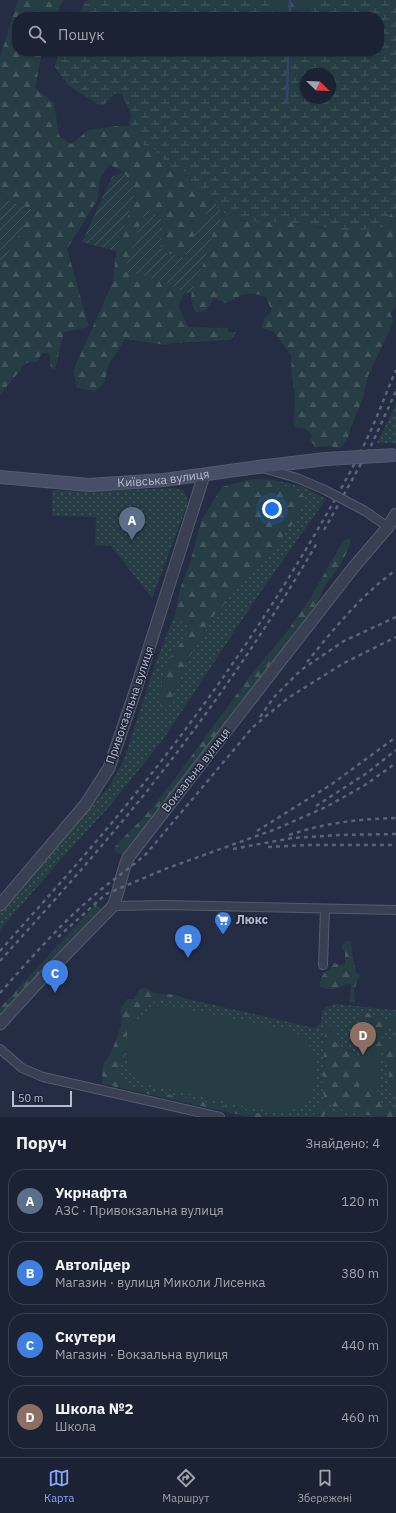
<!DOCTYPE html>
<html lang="uk">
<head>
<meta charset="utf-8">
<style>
	:root { --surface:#1b2233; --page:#242a3b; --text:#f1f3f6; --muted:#a0a4ac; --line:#393f4e; --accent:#8aa5ff }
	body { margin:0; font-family:"IBM Plex Sans",sans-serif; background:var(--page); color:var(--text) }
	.compass { position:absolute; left:300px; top:68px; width:36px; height:36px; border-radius:50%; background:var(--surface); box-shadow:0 1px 3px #0004; rotate:113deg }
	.scale { position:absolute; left:12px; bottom:10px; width:60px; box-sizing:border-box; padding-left:4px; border:2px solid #b6bccd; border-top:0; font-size:11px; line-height:14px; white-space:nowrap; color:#b6bccd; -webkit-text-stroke:3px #1e2539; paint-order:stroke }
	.you { position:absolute; left:272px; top:509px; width:14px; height:14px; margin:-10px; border:3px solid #fff; border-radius:50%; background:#1a73e8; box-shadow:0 0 0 6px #1a73e833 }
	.badge { display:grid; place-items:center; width:26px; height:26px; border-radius:50%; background:var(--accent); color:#fff; font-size:13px; font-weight:700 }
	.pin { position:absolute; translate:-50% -33px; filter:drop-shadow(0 1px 2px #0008) }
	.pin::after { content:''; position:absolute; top:21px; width:14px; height:12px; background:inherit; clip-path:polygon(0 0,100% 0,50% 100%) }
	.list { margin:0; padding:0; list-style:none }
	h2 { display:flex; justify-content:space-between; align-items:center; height:52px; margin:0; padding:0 16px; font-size:17px }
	h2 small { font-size:13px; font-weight:400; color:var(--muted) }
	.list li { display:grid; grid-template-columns:26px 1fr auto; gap:12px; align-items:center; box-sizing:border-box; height:64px; margin:0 8px 8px; padding:0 8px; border:1px solid var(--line); border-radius:16px }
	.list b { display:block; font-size:15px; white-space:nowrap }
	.list p { margin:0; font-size:13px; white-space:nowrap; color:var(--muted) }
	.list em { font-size:13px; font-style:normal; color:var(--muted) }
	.icon { flex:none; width:22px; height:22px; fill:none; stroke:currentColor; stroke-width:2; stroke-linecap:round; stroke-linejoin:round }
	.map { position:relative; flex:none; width:396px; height:1117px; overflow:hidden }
	.search { position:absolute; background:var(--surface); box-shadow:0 1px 3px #0004; left:12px; right:12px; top:12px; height:44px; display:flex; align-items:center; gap:10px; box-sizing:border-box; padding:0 14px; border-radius:16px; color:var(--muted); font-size:15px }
	.sheet { height:340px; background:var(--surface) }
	nav { display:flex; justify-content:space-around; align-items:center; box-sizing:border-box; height:56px; border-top:1px solid var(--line); background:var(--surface); font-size:11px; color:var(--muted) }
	nav a { display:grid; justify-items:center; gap:2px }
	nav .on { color:var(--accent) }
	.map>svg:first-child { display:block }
</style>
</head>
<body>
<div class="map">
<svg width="396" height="1117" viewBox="0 0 396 1117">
	<defs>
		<pattern id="grass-dots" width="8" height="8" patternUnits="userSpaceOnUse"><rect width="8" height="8" fill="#273d45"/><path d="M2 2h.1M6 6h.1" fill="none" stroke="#44575f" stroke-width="1.8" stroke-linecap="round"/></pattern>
		<pattern id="forest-firs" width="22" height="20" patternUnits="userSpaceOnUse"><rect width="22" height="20" fill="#273d45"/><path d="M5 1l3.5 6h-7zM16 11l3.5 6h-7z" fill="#44575f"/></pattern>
		<pattern id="wetland-marsh" width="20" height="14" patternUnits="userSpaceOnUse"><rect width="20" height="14" fill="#273d45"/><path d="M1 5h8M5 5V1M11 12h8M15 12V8" fill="none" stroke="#44575f"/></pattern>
		<pattern id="garden-furrows" width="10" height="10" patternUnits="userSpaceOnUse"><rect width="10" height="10" fill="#273d45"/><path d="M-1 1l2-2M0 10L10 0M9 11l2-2" fill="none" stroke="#44575f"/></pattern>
	</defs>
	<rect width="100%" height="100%" fill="#242d44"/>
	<g fill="url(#grass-dots)">
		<polygon points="396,404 396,443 377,443"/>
		<polygon points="274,480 303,487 326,499 257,597 162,741 108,808 63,857 0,930 0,909 109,787 123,762 156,662 175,614 180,622 188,625 186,638 177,647 168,662 161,686 161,711 174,693 184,666 215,614 279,541 296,519 305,497"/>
		<polygon points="174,488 184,490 188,503 152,598 111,546 95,545 96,517 52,516 52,490 83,492"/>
		<path d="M 183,998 L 315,1028 L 321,1022 C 322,1009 322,1008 335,1004 L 396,1010 L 396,1016 L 389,1020 L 368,1013 L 360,1015 L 368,1024 L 368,1031 L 382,1048 L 388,1065 L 390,1086 L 396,1095 L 396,1106 L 395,1108 L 380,1104 L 382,1097 C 374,1093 368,1088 359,1086 L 359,1074 L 364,1067 L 355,1053 L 342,1047 L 337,1042 L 334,1028 L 324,1054 L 322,1086 L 325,1103 L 351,1112 L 378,1117 L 331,1117 L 314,1115 L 312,1117 L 277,1117 L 132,1087 L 120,1080 L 119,1073 L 120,1063 L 125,1052 L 126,1036 L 140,1008 L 152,1001 L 163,1000 L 177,1002 Z"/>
		<polygon points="396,1026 396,1040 382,1039 380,1035 384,1028"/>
	</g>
	<g fill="url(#forest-firs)">
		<polygon points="18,0 64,0 54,17 17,17 17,51 42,51 35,88 54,103 59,136 71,144 89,130 117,126 129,126 143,135 142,144 154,149 161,157 188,172 192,188 204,194 212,204 194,235 184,258 160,251 163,221 146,209 124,271 166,282 184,293 178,306 188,327 228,328 228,332 236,332 231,340 171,343 166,345 125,339 109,364 104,383 95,391 77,388 73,371 113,282 116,251 136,191 128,180 124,172 110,165 101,175 97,200 67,249 89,327 64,332 55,369 51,368 49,354 42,353 37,362 26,363 0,395 0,267 33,210 3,198 0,202 0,57"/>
		<path d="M 273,0 L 310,0 C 311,4 309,6 307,9 C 301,21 287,17 274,17 Z"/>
		<path d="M 396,208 L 396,307 L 390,313 L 394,321 L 368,376 L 363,397 L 350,430 C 349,438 345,443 340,448 L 329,446 L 316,447 L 310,441 L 312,435 L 306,429 L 294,427 L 295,397 L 292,376 L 291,355 L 274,332 L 262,328 C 263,320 265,315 272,311 L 266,297 C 249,290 241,295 226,303 L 214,298 C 209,307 207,312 196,312 C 184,297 198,277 204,262 C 207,253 209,244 212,235 C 215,227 220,220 224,213 L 244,221 L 284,221 L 307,226 L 326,229 L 379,228 Z"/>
		<polygon points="253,479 274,480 305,497 296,519 280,541 215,614 184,666 174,693 168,706 160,712 161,686 168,662 177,647 186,638 188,625 180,622 175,614 180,589 190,563 202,519 222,487"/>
		<polygon points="349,538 351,543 341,564 324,587 317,603 226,723 124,855 117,853 114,849 119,842 144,817 174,780 250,676 286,633 311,597 343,541"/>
		<polygon points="96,904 102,910 0,1019 0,1008"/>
		<path d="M 346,941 L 351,941 L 352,952 L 356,973 L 360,975 L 357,981 L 354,991 L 355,1002 L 349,1002 L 351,986 L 349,983 C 334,989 336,991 320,987 C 319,971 331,971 334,963 L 342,965 L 345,964 L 345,953 L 341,946 Z"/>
		<path d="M 142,988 L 149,989 C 154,997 174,991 183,998 L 177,1002 C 164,1000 151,999 140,1008 C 140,1019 131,1025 127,1035 C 125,1039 126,1045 125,1050 C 124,1062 118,1066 120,1080 L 132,1087 L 277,1117 L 249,1117 L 103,1084 L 102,1072 L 104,1062 L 108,1058 L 112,1050 L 120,1029 L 122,1021 L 120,1012 L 121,1008 L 127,999 L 134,999 L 138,991 Z"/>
		<polygon points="368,1013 389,1020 396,1016 396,1026 384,1028 380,1035 383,1039 396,1040 396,1095 390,1086 388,1065 382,1048 366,1046 365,1035 368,1031 368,1024 362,1021 360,1015"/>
		<path d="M 326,1023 L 334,1028 C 335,1033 336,1039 339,1043 C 346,1055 357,1048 364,1067 L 359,1074 L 359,1086 C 368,1088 374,1093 382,1097 L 380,1104 L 395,1108 L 396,1106 L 396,1117 C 371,1117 348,1113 325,1103 L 322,1086 Z"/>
		<polygon points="321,1104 328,1106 331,1117 312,1117"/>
	</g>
	<g fill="url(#wetland-marsh)" fill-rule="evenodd">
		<polygon points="87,0 273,0 274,17 76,17"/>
		<path d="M 310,0 L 396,0 L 396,208 L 379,228 L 352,231 L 307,226 L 284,221 L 261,222 L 241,220 L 224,213 L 212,204 L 204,194 L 192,188 L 188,172 L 175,170 L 161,157 L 154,149 L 142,144 L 143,135 L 129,126 L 131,115 L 122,94 L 114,94 L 104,105 L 97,104 L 68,85 L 55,67 L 59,51 L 379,51 L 379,17 L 300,17 C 305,14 311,7 310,0 ZM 306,74 L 330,74 L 330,98 L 306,98 Z"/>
	</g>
	<g fill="url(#garden-furrows)">
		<polygon points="124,172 128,180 136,190 116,251 82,242 112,177"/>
		<polygon points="2,198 33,210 0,267 0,202"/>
		<polygon points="212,204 224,213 213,233 204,262 195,281 192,293 184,293 166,282 124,271 146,208 163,221 161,251 184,258 194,235"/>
	</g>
	<g fill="#273d45">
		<path d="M 157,1006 L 171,1006 L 293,1031 C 323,1046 326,1090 297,1108 C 292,1112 283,1112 276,1113 L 144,1084 C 141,1081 136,1078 133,1074 C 120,1056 126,1030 141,1016 C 145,1012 152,1010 157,1006 Z"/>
		<polygon points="361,1046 382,1046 380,1090 359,1089"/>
		<polygon points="326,1109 342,1113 342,1117 324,1117"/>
	</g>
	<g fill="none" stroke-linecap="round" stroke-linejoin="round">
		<g stroke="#35436b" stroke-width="2.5">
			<polyline points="290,17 290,0"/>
			<polyline points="287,101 288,51"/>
		</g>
		<defs>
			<g id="minor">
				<polyline points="263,468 297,478 325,490"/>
				<polyline points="365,511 388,527"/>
				<polyline points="113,906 165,905 396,910"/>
				<polyline points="323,965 325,909"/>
				<polyline points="0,1049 22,1068 43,1077 220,1117"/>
			</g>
			<g id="tertiary">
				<polyline points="0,905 85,805 109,768 135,692 204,475"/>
				<path d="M 0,1024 L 31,990 L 113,906 C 120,890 121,873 128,858 L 261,686 L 353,568 L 388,527 L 396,514"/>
			</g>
			<g id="secondary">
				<path id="s1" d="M 0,477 L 89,485 L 164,480 L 258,467 L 326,459"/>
			</g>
		</defs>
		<use href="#minor" stroke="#545b6e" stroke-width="10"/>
		<use href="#tertiary" stroke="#545b6e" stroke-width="13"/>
		<use href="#secondary" stroke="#545b6e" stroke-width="14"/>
		<use href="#minor" stroke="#394054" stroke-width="8"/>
		<use href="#tertiary" stroke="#394054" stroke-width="11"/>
		<use href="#secondary" stroke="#474e67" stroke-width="12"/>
		<g stroke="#5b637b" stroke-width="2.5" stroke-dasharray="4 4" stroke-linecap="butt">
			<polyline points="324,530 371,446 396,391"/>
			<path d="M 307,662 C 333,630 362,594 396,570"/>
			<polyline points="260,717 274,697 301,670 344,641 396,617"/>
			<polyline points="316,806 367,773 396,750"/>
			<polyline points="257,831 332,784 396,737"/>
			<path d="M 289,835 C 325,823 358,819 396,818"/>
			<polyline points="268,847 307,845 396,845"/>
			<polyline points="233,849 292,838 338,835 396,834"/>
			<polyline points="58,937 106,894 165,869 276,829 326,807 365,785 396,763"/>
			<path d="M 0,951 C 43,902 87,854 128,803 C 189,728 244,651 294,569 C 319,528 343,487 364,445 C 376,421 385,395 396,370"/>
			<path d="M 0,961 C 33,924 66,888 98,850 C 180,755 254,651 317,543"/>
			<path d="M 0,993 C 31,958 61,923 97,893 C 113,879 131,868 147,853 L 253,727 L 288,698 L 344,663 L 396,637"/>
		</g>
		<defs>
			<polyline id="minor-bridge" points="325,490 365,511"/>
			<polyline id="secondary-bridge" points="326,459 395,455"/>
		</defs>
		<use href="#minor-bridge" stroke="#545b6e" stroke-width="10" stroke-linecap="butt"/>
		<use href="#secondary-bridge" stroke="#545b6e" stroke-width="14" stroke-linecap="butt"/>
		<use href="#minor-bridge" stroke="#394054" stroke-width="8"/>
		<use href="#secondary-bridge" stroke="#474e67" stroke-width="12"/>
	</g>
	<defs>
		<symbol id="supermarket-pin" viewBox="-11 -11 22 30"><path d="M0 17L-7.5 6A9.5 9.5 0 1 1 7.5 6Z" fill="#3f7fe0" stroke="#1e2539"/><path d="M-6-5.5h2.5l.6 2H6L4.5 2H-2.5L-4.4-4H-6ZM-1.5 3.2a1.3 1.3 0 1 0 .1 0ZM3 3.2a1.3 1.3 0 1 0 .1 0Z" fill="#fff"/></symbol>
	</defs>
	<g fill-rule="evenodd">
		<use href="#supermarket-pin" x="213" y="910" width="20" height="27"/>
	</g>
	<g text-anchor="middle" stroke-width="3" stroke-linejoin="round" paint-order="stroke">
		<g font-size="12" fill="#b6bccd" stroke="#1e2539">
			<text dy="4" stroke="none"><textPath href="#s1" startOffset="164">Київська вулиця</textPath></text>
			<text transform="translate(130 705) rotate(-71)" y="4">Привокзальна вулиця</text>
			<text transform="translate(196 770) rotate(-52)" y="4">Вокзальна вулиця</text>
		</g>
		<g font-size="12" font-weight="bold" fill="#b6bccd" stroke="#1e2539" text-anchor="start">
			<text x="236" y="924">Люкс</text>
		</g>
	</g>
</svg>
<svg class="compass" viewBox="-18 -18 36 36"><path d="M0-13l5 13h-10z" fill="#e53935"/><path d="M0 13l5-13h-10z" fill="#a0a4ac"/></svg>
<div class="scale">50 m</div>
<div class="you"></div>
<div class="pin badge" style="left:132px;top:540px;background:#5c6f8a">A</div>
<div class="pin badge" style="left:188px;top:958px;background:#3f7fe0">B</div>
<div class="pin badge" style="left:55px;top:993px;background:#3f7fe0">C</div>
<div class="pin badge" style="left:363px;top:1055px;background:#8d6e63">D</div>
<div class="search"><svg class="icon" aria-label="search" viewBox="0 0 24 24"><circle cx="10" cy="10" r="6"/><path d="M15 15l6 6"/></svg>Пошук</div>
</div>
<section class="sheet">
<h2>Поруч<small>Знайдено: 4</small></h2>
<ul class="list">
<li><span class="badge" style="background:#5c6f8a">A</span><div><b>Укрнафта</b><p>АЗС · Привокзальна вулиця</p></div><em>120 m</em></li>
<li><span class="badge" style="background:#3f7fe0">B</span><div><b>Автолідер</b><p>Магазин · вулиця Миколи Лисенка</p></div><em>380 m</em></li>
<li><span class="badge" style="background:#3f7fe0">C</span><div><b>Скутери</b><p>Магазин · Вокзальна вулиця</p></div><em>440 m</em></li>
<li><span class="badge" style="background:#8d6e63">D</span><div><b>Школа №2</b><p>Школа</p></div><em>460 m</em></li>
</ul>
</section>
<nav>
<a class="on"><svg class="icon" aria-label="map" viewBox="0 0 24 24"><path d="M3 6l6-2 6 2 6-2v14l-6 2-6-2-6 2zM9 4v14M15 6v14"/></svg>Карта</a>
<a><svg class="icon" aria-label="directions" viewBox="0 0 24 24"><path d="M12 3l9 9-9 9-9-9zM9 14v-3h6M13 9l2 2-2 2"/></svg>Маршрут</a>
<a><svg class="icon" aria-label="saved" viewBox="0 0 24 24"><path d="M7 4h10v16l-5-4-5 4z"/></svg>Збережені</a>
</nav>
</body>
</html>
